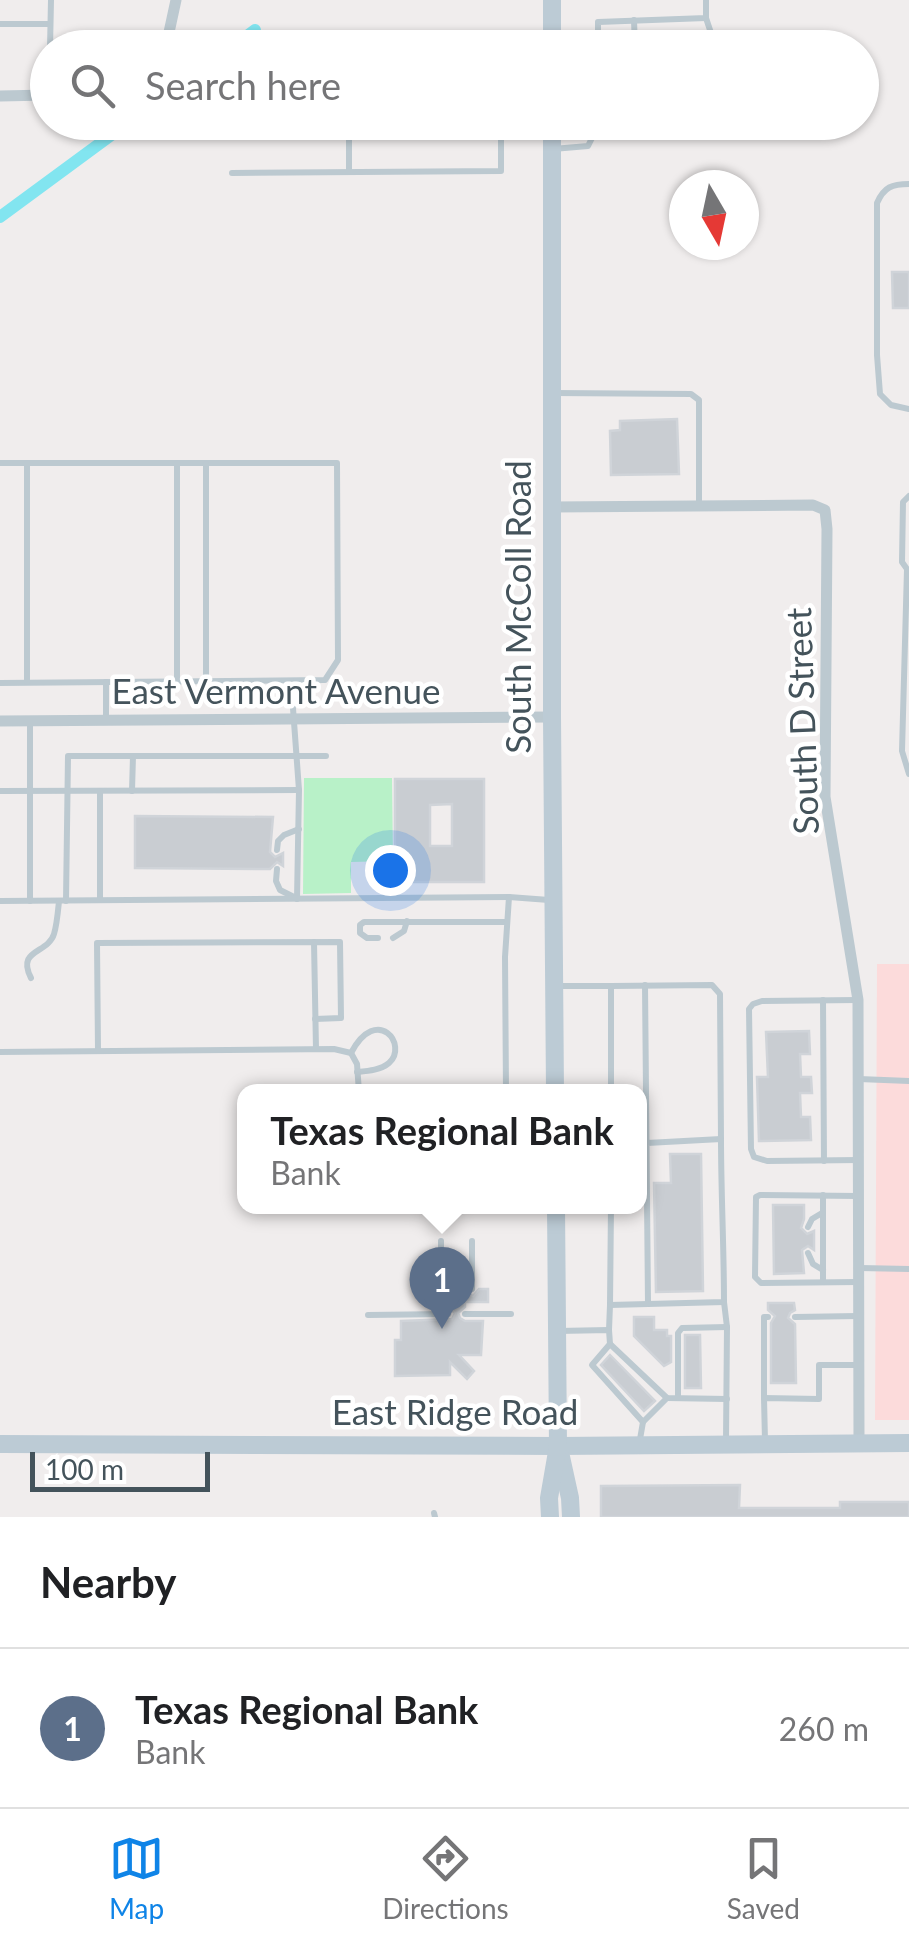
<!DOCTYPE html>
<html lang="en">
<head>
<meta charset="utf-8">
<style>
	:root { --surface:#fff; --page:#f2f2f2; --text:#202124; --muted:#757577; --line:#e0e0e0; --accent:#0f84e7 }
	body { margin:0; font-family:Lato,sans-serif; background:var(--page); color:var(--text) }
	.compass { position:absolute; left:669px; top:170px; width:90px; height:90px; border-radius:50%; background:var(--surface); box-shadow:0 2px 8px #0004; rotate:171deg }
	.scale { position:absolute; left:30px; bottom:25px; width:180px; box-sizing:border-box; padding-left:10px; border:5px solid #44535b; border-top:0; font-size:28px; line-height:35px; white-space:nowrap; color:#44535b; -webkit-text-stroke:8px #fff; paint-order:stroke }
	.you { position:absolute; left:390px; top:870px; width:35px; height:35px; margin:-25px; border:8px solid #fff; border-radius:50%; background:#1a73e8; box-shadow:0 0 0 15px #1a73e833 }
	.badge { display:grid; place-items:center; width:65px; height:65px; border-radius:50%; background:var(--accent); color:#fff; font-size:32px; font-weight:700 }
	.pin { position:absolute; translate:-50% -82px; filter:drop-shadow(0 2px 5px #0008) }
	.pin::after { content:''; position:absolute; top:52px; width:35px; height:30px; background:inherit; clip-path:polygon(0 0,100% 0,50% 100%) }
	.popup { position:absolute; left:237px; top:1084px; width:410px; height:130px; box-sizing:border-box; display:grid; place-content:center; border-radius:20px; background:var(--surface); filter:drop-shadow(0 2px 8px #0005); font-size:32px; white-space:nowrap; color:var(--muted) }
	.popup b { font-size:38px; color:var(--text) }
	.popup::after { content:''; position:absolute; left:50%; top:100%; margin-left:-20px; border:20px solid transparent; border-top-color:var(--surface) }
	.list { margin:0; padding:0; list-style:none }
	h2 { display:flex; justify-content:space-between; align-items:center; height:130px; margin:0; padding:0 40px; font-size:42px }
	h2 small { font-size:32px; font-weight:400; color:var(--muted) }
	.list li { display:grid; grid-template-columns:65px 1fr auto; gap:30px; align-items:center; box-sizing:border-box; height:160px; padding:0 40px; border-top:2px solid var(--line) }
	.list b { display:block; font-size:38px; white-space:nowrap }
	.list p { margin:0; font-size:32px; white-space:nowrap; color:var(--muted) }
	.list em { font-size:32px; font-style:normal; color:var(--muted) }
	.icon { flex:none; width:55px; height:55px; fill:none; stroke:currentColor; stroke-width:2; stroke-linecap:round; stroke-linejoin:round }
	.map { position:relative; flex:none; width:909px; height:1517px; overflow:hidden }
	.search { position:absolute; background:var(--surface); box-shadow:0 2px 8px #0004; left:30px; right:30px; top:30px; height:110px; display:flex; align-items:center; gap:25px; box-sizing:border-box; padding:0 35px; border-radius:55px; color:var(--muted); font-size:38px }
	.sheet { height:290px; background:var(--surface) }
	nav { display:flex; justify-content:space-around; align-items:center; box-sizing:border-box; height:140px; border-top:2px solid var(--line); background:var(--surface); font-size:28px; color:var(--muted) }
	nav a { display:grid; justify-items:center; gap:5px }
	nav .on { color:var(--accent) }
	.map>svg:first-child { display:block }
</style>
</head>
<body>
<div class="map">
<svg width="909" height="1517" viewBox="0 0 909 1517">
	<rect width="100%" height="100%" fill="#f0eded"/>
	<polygon fill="#fcdbdb" points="877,964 909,964 909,1420 875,1420"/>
	<polygon fill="#b8f1c8" points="304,778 392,778 393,861 351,862 351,893 303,894"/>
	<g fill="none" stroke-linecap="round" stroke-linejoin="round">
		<g stroke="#82e5f0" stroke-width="12">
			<polyline points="231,48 255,30"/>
			<polyline points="0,217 129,122"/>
		</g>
	</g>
	<g fill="#c9cdd2" stroke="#d0d4d9" stroke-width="2.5" fill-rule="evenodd">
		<polygon points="892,272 909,272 909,308 893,308"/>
		<polygon points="677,419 679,474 611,475 610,431 620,430 620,421"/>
		<path d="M 395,779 L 484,779 L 484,882 L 395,882 ZM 452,804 L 452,846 L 430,846 L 430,805 Z"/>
		<polygon points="135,816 273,817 270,852 275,857 283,853 283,866 277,862 270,869 135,868"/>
		<polygon points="809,1031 810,1054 800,1054 801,1077 811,1077 812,1093 800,1093 801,1117 810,1117 811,1140 759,1141 757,1077 768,1077 766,1032"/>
		<polygon points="670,1154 701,1154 703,1291 656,1292 654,1183 671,1183"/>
		<polygon points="773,1205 804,1205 804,1219 801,1228 807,1234 814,1231 814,1250 808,1246 802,1250 804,1273 774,1274"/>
		<polygon points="448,1289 465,1289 468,1294 473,1296 479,1289 488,1289 488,1302 465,1302 465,1307 458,1313 460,1318 465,1321 483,1321 481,1355 459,1355 474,1371 467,1379 450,1362 450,1375 395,1376 395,1340 401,1340 401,1321 452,1319 455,1313 448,1307 448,1302 425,1302 425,1290 434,1290 437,1295 442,1297 446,1294"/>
		<polygon points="768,1303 794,1303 795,1310 790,1313 788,1318 795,1324 796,1383 771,1383 771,1323 775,1316 768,1310"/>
		<polygon points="634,1317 654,1317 654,1330 667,1330 667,1336 671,1336 671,1362 664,1366 634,1336"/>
		<polygon points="685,1335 700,1335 701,1388 685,1388"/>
		<polygon points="610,1355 655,1401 644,1411 601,1365"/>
		<polygon points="740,1485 739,1508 840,1508 840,1502 909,1502 909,1517 601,1517 601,1486"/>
	</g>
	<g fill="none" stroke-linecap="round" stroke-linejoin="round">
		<g stroke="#bcc9d0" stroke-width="6">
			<polyline points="706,18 711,33 711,48"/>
			<polyline points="634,20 635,48"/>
			<polyline points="0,24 50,24"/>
			<polyline points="50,48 51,0"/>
			<polyline points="349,48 349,38 502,37 501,48"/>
			<polyline points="598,48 598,22 706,18 706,0"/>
			<polyline points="349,122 349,172"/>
			<polyline points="600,125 663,122"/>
			<polyline points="553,149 588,146 600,122"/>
			<polyline points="232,173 501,171 501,122"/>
			<path d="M 909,184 C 892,184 884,187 877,203 L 877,355 L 880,394 L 891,405 L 909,409"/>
			<polyline points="553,393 691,394 699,400 699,504"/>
			<polyline points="0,463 337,463 338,660 325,680 0,683"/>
			<polyline points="27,463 27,682"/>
			<polyline points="909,496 903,502 902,562 907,569 902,751 909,774"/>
			<polyline points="177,681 177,463"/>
			<polyline points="206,681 206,464"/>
			<polyline points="291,681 299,790 297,899"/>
			<polyline points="106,682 106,720"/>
			<polyline points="30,722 30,901"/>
			<polyline points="0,791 299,790"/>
			<polyline points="100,791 100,900"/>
			<polyline points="132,791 133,756"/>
			<polyline points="277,850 278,841 284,835 299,829"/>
			<polyline points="277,869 276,881 280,890 296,898"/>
			<polyline points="0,901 509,897 549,900"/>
			<polyline points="66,901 68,756 326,756"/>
			<polyline points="378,938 367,938 360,933 360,925 364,922 507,922"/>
			<polyline points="393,938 404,931 407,921"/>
			<polyline points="314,942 316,1049"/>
			<path d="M 31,978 C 16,949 48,954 54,934 C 57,924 58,911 59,901"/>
			<polyline points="558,986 611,986 611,1092"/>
			<polyline points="611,986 712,985 720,994 721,1139"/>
			<polyline points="823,1000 824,1161"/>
			<polyline points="857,1000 762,1001 753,1004 749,1009 751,1149 754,1157 767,1161 859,1160"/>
			<polyline points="98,1050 97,943 340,942 341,1018 315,1019"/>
			<polyline points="0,1052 334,1049 351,1053"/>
			<path d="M 351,1053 C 377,1004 409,1045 389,1063 C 381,1070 368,1071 357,1072"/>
			<polyline points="351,1053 357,1064 359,1092"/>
			<polyline points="859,1079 909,1081"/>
			<polyline points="506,1092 505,957 509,897"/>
			<path d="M 640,1144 L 647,1143 L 721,1139 C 721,1194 724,1247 724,1302 L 648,1304 L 645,985"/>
			<polyline points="823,1195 823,1282"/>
			<polyline points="611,1206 610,1305 648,1304"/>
			<polyline points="808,1227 812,1219 822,1213"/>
			<polyline points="441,1241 441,1290"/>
			<polyline points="472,1241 472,1289"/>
			<polyline points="808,1253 813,1264 823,1270"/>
			<polyline points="860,1268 909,1269"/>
			<polyline points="858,1282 761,1283 755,1277 756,1197 760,1195 858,1196"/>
			<polyline points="724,1302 727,1327 726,1440"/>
			<polyline points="465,1314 511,1314"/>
			<polyline points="368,1315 448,1314"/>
			<polyline points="795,1317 858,1316"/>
			<polyline points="609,1330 610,1305"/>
			<polyline points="558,1331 609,1330 610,1344 667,1398 727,1399"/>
			<polyline points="610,1344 592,1365 643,1422"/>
			<polyline points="678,1398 678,1333 682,1328 727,1327"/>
			<polyline points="764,1398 764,1317 768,1317"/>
			<polyline points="765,1441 764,1398 819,1399 819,1365 858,1365"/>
			<polyline points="639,1445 643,1422 667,1398"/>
			<polyline points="434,1513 435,1517"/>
		</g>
		<g stroke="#bcc9d0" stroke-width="11">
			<polyline points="154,48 168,37 176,0"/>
			<polyline points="0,96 48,95"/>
			<polyline points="552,507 813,505 825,510 827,529 825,797 858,1000 859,1443"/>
			<polyline points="0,721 552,717"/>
		</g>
		<g stroke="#bccbd5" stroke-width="18">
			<polyline points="552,0 552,48"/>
			<polyline points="552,122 552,717 555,1092"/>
			<polyline points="0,1444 558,1446 909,1443"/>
			<polyline points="561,1457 570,1498 571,1517"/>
			<polyline points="550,1517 549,1498 558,1446 556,1206"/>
		</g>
	</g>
	<g text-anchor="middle" stroke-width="9" stroke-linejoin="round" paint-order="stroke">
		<g font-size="35" fill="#44535b" stroke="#fff">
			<text transform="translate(519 607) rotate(-90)" y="12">South McColl Road</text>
			<text x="276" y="704">East Vermont Avenue</text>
			<text transform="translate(803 721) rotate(-92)" y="12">South D Street</text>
			<text x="455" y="1425">East Ridge Road</text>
		</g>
	</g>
</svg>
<svg class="compass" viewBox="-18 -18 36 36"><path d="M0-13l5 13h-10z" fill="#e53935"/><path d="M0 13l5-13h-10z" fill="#757577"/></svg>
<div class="scale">100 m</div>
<div class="you"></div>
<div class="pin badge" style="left:442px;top:1329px;background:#5c6f8a">1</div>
<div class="popup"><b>Texas Regional Bank</b>Bank</div>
<div class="search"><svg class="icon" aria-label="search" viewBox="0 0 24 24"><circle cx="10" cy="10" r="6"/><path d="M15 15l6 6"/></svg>Search here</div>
</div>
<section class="sheet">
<h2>Nearby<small></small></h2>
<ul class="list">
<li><span class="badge" style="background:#5c6f8a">1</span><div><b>Texas Regional Bank</b><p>Bank</p></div><em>260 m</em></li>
</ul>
</section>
<nav>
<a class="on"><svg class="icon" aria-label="map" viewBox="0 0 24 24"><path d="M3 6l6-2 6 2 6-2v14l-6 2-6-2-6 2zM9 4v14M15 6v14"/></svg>Map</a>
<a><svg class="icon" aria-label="directions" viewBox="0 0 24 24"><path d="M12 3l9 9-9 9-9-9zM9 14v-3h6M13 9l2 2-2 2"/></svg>Directions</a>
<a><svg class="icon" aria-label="saved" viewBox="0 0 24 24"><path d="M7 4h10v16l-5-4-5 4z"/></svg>Saved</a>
</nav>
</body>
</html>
